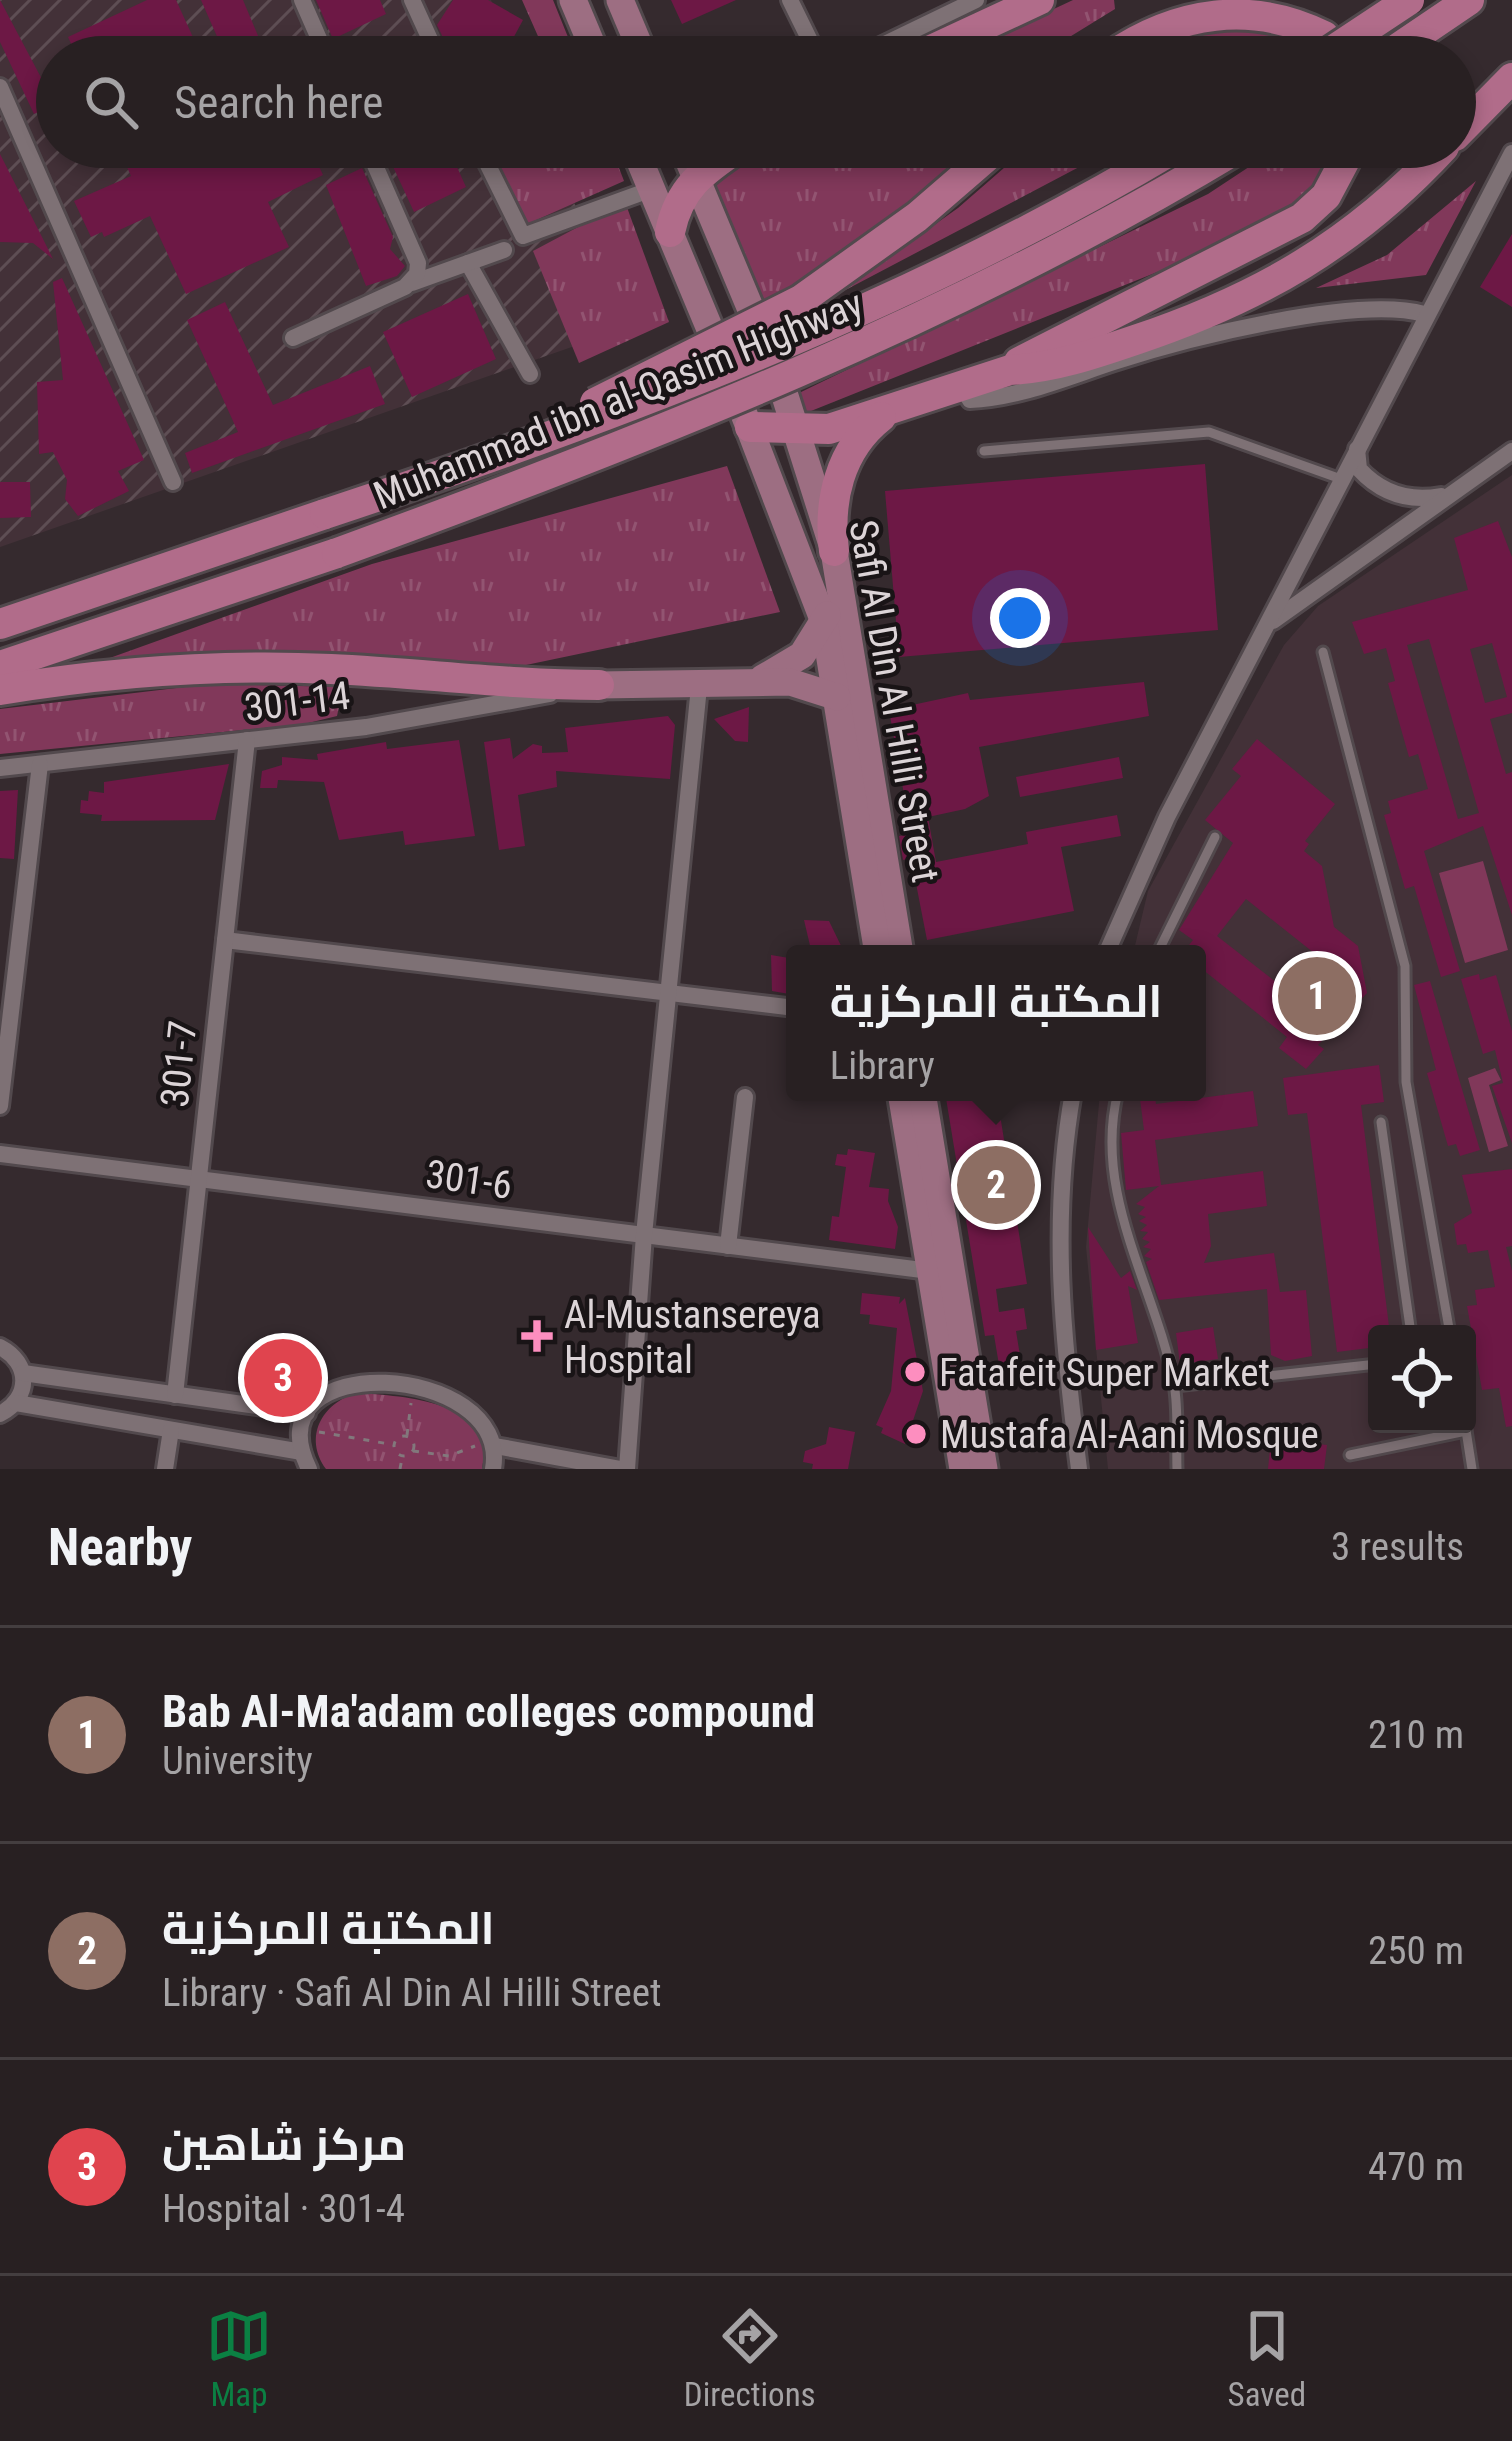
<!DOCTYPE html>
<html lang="en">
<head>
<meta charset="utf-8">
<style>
	:root { --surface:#282022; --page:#342d2f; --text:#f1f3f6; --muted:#a5a3a5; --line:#443e40; --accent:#0b8043 }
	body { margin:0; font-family:"Roboto Condensed",Cairo,sans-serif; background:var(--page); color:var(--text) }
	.controls { position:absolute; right:36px; bottom:36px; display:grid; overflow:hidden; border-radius:12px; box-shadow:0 6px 18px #0003 }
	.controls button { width:108px; height:108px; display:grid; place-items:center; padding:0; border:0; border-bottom:3px solid var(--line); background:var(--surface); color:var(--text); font:60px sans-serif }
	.you { position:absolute; left:1020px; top:618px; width:42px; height:42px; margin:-30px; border:9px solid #fff; border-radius:50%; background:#1a73e8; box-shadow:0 0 0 18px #1a73e833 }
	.badge { display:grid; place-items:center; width:78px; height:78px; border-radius:50%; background:var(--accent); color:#fff; font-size:39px; font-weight:700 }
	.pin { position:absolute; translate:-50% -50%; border:6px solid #fff; box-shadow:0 3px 12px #0006 }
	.popup { position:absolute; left:786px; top:945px; width:420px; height:156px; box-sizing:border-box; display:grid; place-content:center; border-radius:12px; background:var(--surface); filter:drop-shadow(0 3px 9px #0005); font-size:39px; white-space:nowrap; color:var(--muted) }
	.popup b { font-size:45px; color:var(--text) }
	.popup::after { content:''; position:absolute; left:50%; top:100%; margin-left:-24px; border:24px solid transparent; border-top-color:var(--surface) }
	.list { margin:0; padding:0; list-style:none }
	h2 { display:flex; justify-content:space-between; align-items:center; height:156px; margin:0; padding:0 48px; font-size:51px }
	h2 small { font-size:39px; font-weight:400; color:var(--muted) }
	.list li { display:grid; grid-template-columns:78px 1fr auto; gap:36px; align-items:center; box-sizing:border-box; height:216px; padding:0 48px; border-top:3px solid var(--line) }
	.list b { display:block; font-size:45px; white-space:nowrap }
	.list p { margin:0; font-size:39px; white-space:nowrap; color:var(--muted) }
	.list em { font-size:39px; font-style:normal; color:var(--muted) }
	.icon { flex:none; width:66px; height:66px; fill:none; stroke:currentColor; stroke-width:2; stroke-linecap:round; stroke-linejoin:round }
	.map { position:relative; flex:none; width:1512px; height:1469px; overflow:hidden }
	.search { position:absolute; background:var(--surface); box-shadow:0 6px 18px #0003; left:36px; right:36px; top:36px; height:132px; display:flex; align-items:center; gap:30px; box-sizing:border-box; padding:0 42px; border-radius:66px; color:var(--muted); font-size:45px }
	.sheet { height:804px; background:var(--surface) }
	nav { display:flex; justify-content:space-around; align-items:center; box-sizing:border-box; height:168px; border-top:3px solid var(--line); background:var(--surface); font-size:33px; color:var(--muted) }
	nav a { display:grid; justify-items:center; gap:6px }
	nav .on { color:var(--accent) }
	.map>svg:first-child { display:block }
</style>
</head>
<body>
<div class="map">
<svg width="1512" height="1469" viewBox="0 0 1512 1469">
	<defs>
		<pattern id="industrial-furrows" width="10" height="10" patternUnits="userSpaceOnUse" patternTransform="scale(3)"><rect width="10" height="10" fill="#433138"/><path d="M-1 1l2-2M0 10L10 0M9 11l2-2" fill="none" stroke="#5e4e54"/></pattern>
		<pattern id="grass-tufts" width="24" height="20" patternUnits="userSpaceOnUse" patternTransform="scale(3)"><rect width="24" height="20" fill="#81385a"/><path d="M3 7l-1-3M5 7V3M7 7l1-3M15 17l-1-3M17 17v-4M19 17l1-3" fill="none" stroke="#925471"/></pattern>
	</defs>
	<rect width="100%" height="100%" fill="#352a2e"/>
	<path fill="#433138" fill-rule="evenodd" d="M 1512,475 L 1512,1469 L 1108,1469 L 1086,1247 L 1100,1092 L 1197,1092 L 1197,954 L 1133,954 L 1148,891 L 1284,645 L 1318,606 ZM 1377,1334 L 1467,1334 L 1467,1424 L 1377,1424 Z"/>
	<polygon fill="url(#industrial-furrows)" points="0,0 491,0 514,57 57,57 57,147 551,147 626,328 0,547"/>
	<g fill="url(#grass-tufts)">
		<polygon points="522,0 553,0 576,57 518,57 541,43"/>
		<polygon points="1073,0 1114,0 1115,9 1037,57 951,57"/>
		<polygon points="1242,16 1309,41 1281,57 1132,57"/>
		<polygon points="485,147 611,147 624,181 525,225"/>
		<polygon points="774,147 955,147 962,156 865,239 765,302 711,179"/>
		<polygon points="1028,147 1117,147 836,295 958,208"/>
		<path d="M 1279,147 L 1338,147 C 1320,196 1285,213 1242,238 L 801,415 L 797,394 L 1208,194 Z"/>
		<polygon points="1476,181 1426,275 1316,288 1387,255"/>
		<polygon points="625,202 669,322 579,363 533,251"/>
		<polygon points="727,466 780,612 483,674 93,664 372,564"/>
		<polygon points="210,684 343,687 337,716 304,724 0,754 0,709"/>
		<path d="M 357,1393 C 404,1396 498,1401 482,1469 L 326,1469 C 303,1437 322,1403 357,1393 Z"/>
	</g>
	<g fill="#81385a">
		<polygon points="1483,861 1508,950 1465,963 1439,873"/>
		<polygon points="1495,1068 1501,1080 1489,1085 1508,1146 1489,1152 1468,1078"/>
	</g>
	<g fill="#6d1845" fill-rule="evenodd">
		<polygon points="0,0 55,104 34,114 0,42"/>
		<polygon points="147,0 176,0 202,57 77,57 68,37"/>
		<polygon points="201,0 243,0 267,57 226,57"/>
		<polygon points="316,0 380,0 386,14 333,39"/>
		<polygon points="453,0 488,0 523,20 503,57 450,52 437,25"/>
		<polygon points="671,0 736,0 682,24"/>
		<polygon points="118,147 310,147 323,175 268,202 289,247 186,294 150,216 104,237 102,232 91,237 74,201 131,176"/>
		<polygon points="384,147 448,147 466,187 414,212"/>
		<polygon points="0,154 41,235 53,259 33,243 0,242"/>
		<polygon points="362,168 393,237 390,249 405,266 397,276 366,286 326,185"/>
		<polygon points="1512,234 1512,307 1480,287"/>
		<polygon points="62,278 144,460 118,471 129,491 78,516 65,499 67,480 53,452 39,454 37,382 63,380 53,282"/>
		<polygon points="468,294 496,359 412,397 383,332"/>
		<polygon points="225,302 273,405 370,366 385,404 192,473 185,453 238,432 187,320"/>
		<polygon points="1205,464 1218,630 899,657 885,491"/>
		<polygon points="0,482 30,482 31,517 0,518"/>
		<path d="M 1498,521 L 1512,557 L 1512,713 L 1490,719 L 1506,774 L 1512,772 L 1512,915 L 1483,826 L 1424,851 L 1460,971 L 1441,977 L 1414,886 L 1405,889 L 1384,815 L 1391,813 L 1388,801 L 1428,789 L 1418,754 L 1409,757 L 1388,683 L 1395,681 L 1386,648 L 1364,654 L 1352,622 L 1468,590 L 1454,538 ZM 1429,639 L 1479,813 L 1458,819 L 1407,645 ZM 1492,643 L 1507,697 L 1485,703 L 1470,649 Z"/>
		<polygon points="1144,682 1149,716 979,747 989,796 965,809 928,817 936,862 1028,844 1026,832 1117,815 1121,836 1061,847 1074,911 927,940 911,858 903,860 899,836 911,834 889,710 968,693 970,700"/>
		<polygon points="749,707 748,742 735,741 714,719"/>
		<polygon points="668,716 675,725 670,779 556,771 557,787 518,795 525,846 499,850 484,742 510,738 513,759 533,744 542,746 542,753 568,752 565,728"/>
		<path d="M 1257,739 L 1335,804 L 1305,841 L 1309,844 L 1304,851 L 1322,866 L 1334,927 L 1358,946 L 1367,993 L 1318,1045 L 1324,1049 L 1306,1069 L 1279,1048 L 1287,1037 L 1197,965 L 1197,954 L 1182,954 L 1193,940 L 1179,930 L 1233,843 L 1205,820 L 1241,776 L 1232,769 ZM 1246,899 L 1338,972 L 1309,1008 L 1217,936 Z"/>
		<polygon points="459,740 475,836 405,845 403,831 339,840 324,782 278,780 277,788 260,788 262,771 282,765 282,757 318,760 317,754 386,742 387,749"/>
		<polygon points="1119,757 1123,778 1020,797 1016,777"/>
		<polygon points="229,764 215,820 101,821 102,815 80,813 81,800 88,801 89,791 104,793 104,782"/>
		<polygon points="18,790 14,859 0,858 0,791"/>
		<polygon points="804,920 829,921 845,954 812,954"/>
		<polygon points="771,955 795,959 795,995 772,991"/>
		<polygon points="1479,974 1480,980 1496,975 1512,1031 1512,1143 1492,1086 1503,1083 1495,1050 1483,1054 1461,979"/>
		<polygon points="1430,981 1480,1150 1460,1156 1456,1144 1448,1146 1427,1073 1436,1070 1414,985"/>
		<polygon points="1379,1065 1384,1102 1361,1105 1390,1334 1377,1334 1377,1347 1337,1352 1307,1113 1288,1115 1283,1078"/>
		<polygon points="1253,1091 1258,1126 1155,1140 1161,1185 1263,1171 1267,1206 1208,1214 1211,1246 1204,1263 1274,1253 1280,1292 1306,1290 1312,1356 1285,1361 1271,1355 1267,1289 1159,1300 1146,1262 1152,1259 1144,1256 1151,1249 1143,1247 1150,1242 1142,1239 1148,1232 1140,1231 1147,1225 1139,1221 1146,1217 1138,1214 1145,1207 1136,1204 1159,1186 1126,1190 1121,1133 1144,1130 1140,1099 1155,1097 1156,1104"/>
		<polygon points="945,1092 1020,1092 1021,1098 998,1102 1027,1284 996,1289 999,1312 1024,1308 1027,1329 1016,1331 1023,1374 1001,1377 994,1335 985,1336"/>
		<polygon points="848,1149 875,1153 869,1187 889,1189 888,1201 898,1227 895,1249 829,1240 832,1216 839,1217 846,1167 835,1165 837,1154 847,1155"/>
		<polygon points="1512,1169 1512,1246 1506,1247 1512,1271 1512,1426 1506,1427 1499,1388 1482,1390 1467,1306 1477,1305 1475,1290 1495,1287 1488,1250 1468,1253 1466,1244 1457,1245 1454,1224 1472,1213 1462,1175"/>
		<polygon points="1088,1227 1121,1278 1130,1271 1137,1290 1128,1286 1138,1343 1096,1350"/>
		<polygon points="862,1293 900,1297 899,1304 905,1298 923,1391 905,1444 881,1433 883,1428 876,1425 891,1391 897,1328 869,1324 870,1315 860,1314"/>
		<polygon points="1213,1327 1218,1359 1180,1364 1176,1333"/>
		<polygon points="829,1427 855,1432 848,1469 812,1469 813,1464 803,1462 805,1451 826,1444"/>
		<polygon points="1271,1439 1327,1445 1324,1469 1268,1469"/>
	</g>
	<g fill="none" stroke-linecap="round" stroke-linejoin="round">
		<defs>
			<g id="lane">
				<polyline points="984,451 1209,432 1341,479"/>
				<polyline points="1323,652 1405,966 1406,1082 1450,1334"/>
				<polyline points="1157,954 1215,837"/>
				<path d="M 1118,1092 C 1092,1194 1156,1288 1174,1384 C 1179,1411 1176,1442 1177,1469"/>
				<polyline points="1381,1122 1411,1334"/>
				<polyline points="1175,1386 1377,1364"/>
				<polyline points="1465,1424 1472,1469"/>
				<polyline points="1350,1455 1466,1431"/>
			</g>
			<g id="street">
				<polyline points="302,0 327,57"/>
				<polyline points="412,0 438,57"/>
				<polyline points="790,0 818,57"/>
				<polyline points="858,57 976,0"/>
				<polyline points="0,87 173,482"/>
				<polyline points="479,147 523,236 652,189"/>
				<polyline points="468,263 530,374"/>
				<polyline points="412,283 504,250"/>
				<polyline points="293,338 405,287 417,274 418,263 367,147"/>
				<path d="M 962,387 L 970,400 C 1019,398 1068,377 1114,362 C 1185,339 1356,295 1424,314"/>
				<path d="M 1357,449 L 1359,469 C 1381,493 1409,502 1441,496"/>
				<polyline points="1273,621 1512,451"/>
				<polyline points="0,768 366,727 550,694"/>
				<polyline points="225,940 795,1008"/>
				<polyline points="1106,954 1167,817 1512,153"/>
				<path d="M 1073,1092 C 1050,1220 1063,1342 1079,1469"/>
				<polyline points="0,1106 40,764"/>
				<polyline points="0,1154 930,1271"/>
				<polyline points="728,1246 745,1097"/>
				<path d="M 0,1347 C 31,1363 31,1398 0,1414"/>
				<polyline points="23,1373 307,1413"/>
				<polyline points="175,1395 247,740"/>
				<polyline points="16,1403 302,1452"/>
				<polyline points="495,1446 621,1469"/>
				<polyline points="165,1469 171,1430"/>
				<path d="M 309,1469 C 248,1346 512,1362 493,1469"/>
				<polyline points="627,1469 644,1235 699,687"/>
			</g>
			<g id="primary">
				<polyline points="573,0 597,57"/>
				<polyline points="620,0 644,57"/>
				<polyline points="634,147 712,334"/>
				<polyline points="683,147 752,312"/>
				<polyline points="785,396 834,551 900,954"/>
				<polyline points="744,414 824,622 878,954"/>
				<polyline points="763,678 802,655 827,615"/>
				<polyline points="599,685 790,682 837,697"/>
				<polyline points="901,1092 963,1469"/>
				<polyline points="922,1092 984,1469"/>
			</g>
			<g id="highway">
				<polyline points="916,57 1039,0"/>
				<path d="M 1110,57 C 1177,11 1252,0 1324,36"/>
				<polyline points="1385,57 1469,0"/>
				<polyline points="1455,136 1512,78"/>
				<path d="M 670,232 C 679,188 703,171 739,147"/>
				<polyline points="1019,362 1302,218 1326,196 1352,147"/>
				<path d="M 750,427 L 829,429 L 1010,370 C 1053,368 1094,354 1135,340 C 1260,298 1354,244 1444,147"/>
				<path d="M 834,551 C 828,501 839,450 881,417"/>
				<polyline points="0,624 325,514"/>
				<polyline points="0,666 337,553"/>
				<path d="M 0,690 C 109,672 221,664 331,669 C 421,673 509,685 599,685"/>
			</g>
		</defs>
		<use href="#lane" stroke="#52494d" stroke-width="15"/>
		<use href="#street" stroke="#52494d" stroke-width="22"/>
		<use href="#primary" stroke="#52494d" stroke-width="33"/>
		<use href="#highway" stroke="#52494d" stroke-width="36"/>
		<g stroke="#82787c" stroke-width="3" stroke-dasharray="6 9" stroke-linecap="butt">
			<polyline points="1063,954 1071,949 1089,953"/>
			<polyline points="1136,954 1139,954"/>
			<polyline points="319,1432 395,1445"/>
			<polyline points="407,1435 411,1403"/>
			<circle cx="404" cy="1446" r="10"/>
			<polyline points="413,1451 449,1456 475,1446"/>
			<polyline points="400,1469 402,1458"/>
		</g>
		<use href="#lane" stroke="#7e7175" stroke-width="9"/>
		<use href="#street" stroke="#7e7175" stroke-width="16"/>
		<use href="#primary" stroke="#9d6e82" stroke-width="27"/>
		<use href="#highway" stroke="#b16c8a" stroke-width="30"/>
		<defs>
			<g id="highway-bridge">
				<polyline points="1323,57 1409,0"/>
				<polyline points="595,403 801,300 917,217 998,147"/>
				<path d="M 325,514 C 618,417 911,306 1177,147"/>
				<path d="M 337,553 C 647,440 957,318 1240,147"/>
			</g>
		</defs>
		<use href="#highway-bridge" stroke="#52494d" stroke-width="36" stroke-linecap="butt"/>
		<use href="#highway-bridge" stroke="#b16c8a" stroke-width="30"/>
	</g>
	<g fill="#fd8ebf" stroke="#191416" stroke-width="4.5">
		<path d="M531 1318h12v12h12v12h-12v12h-12v-12h-12v-12h12z"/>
		<circle cx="915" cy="1372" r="12"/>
		<circle cx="916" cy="1434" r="12"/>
	</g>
	<g text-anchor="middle" stroke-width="9" stroke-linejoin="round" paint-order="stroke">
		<g font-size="39" fill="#dcd4d7" stroke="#191416">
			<text transform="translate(618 399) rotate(-22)" y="14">Muhammad ibn al-Qasim Highway</text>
			<text transform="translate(297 701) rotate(-7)" y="14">301-14</text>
			<text transform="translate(895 701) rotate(80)" y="14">Safi Al Din Al Hilli Street</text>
			<text transform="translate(178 1064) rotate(-84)" y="14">301-7</text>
			<text transform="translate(469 1179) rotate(8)" y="14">301-6</text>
		</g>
		<g font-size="39" fill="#dcd4d7" stroke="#191416" text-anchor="start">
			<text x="564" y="1328">Al-Mustansereya<tspan x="564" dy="45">Hospital</tspan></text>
			<text x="939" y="1386">Fatafeit Super Market</text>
			<text x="940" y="1448">Mustafa Al-Aani Mosque</text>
		</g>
	</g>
</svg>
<div class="controls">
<button><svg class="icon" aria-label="locate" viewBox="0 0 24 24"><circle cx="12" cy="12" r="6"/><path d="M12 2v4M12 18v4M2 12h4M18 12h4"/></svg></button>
</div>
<div class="you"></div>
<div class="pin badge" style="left:1317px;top:996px;background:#8d6e63">1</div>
<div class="pin badge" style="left:996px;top:1185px;background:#8d6e63">2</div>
<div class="popup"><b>المكتبة المركزية</b>Library</div>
<div class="pin badge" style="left:283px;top:1378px;background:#e0444e">3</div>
<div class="search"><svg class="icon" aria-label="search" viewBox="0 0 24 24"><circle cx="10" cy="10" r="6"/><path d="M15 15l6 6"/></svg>Search here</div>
</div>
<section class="sheet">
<h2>Nearby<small>3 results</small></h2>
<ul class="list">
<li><span class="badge" style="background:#8d6e63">1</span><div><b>Bab Al-Ma'adam colleges compound</b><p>University</p></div><em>210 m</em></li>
<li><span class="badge" style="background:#8d6e63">2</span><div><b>المكتبة المركزية</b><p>Library · Safi Al Din Al Hilli Street</p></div><em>250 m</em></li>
<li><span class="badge" style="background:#e0444e">3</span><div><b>مركز شاهين</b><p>Hospital · 301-4</p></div><em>470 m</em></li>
</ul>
</section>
<nav>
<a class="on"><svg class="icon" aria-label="map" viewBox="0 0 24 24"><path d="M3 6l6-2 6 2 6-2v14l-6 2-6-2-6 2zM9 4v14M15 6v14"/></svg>Map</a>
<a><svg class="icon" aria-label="directions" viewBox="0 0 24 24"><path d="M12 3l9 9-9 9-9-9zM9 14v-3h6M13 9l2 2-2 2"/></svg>Directions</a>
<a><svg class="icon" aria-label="saved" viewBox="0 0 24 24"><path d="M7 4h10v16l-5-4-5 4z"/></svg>Saved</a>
</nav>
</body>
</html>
